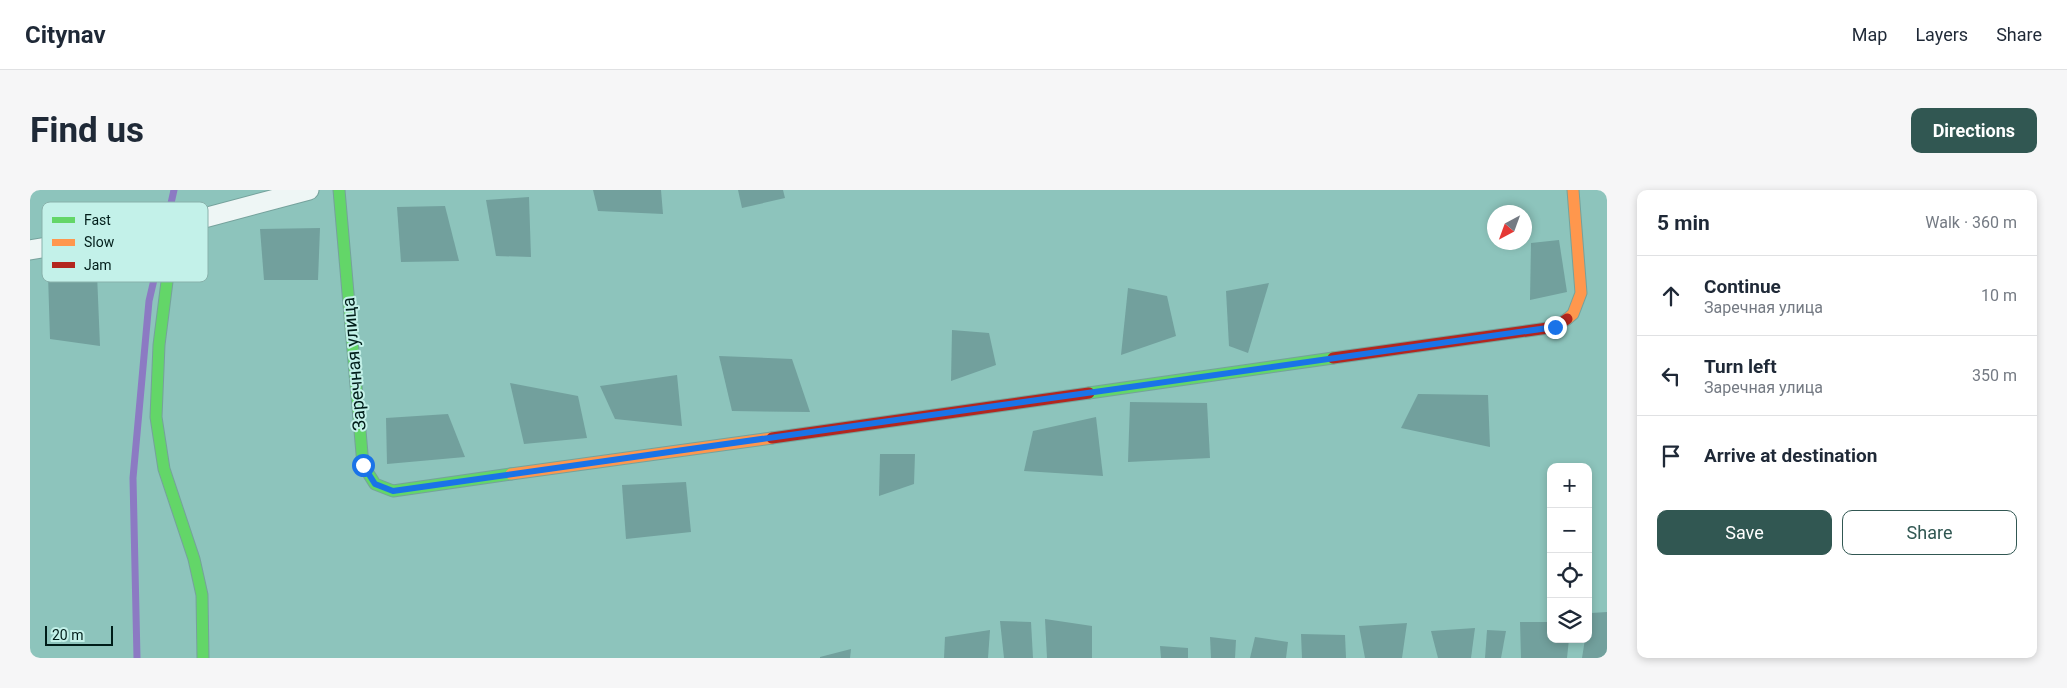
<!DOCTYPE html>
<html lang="en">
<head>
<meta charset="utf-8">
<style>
	:root { --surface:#fff; --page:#f6f6f7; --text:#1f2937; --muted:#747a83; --line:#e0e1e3; --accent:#315752 }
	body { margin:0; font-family:Roboto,sans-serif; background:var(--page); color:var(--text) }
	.controls { position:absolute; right:15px; bottom:15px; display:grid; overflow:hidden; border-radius:10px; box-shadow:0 2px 8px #0003 }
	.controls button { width:45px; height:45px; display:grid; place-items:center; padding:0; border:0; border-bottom:1px solid var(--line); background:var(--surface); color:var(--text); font:25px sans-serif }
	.compass { position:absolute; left:1457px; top:15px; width:45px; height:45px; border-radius:50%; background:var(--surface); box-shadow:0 2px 8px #0003; rotate:221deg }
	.scale { position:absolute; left:15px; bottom:12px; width:68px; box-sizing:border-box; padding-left:5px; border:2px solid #001d19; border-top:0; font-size:14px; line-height:18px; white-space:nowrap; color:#001d19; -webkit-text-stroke:4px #c3f1e9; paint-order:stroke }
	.stop { position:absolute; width:15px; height:15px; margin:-11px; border:4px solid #1a73e8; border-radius:50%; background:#fff }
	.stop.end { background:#1a73e8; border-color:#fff; box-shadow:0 1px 5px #0008 }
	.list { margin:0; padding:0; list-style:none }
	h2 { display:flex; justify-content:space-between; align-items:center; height:65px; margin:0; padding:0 20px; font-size:21px }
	h2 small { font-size:16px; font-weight:400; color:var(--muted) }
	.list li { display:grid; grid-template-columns:32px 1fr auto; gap:15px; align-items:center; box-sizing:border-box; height:80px; padding:0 20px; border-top:1px solid var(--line) }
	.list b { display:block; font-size:19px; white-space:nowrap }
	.list p { margin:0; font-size:16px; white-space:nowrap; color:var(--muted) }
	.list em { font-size:16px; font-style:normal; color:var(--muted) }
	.actions { display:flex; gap:10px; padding:15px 20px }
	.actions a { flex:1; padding:11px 0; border:1px solid var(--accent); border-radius:10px; text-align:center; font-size:18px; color:var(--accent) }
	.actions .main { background:var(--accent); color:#fff }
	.icon { flex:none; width:28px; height:28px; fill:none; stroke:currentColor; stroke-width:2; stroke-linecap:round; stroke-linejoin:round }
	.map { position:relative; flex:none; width:1577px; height:468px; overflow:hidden; border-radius:10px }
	header { display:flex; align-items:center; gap:30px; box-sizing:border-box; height:70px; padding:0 25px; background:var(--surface); border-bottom:1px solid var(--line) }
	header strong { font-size:24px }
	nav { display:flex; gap:28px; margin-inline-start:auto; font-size:18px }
	.intro { display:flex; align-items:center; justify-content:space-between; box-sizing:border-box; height:120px; padding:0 30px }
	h1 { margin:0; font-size:35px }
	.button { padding:12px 22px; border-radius:10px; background:var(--accent); color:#fff; font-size:18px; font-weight:700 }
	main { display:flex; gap:30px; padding:0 30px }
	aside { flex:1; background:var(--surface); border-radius:10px; box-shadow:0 2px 8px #0003 }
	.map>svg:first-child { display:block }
</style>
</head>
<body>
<header>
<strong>Citynav</strong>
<nav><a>Map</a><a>Layers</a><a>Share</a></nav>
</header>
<div class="intro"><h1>Find us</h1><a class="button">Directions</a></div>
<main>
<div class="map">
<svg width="1577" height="468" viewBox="0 0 1577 468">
	<rect width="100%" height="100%" fill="#8dc4bc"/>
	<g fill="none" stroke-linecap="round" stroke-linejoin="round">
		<g stroke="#8c7ac3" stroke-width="7">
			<polyline points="137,31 144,0"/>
			<polyline points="107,468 103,288 119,111 126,81"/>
		</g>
	</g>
	<g fill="#72a09d">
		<polygon points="563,0 631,0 633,24 568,21"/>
		<polygon points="708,0 753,0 755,8 712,18"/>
		<polygon points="499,7 501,67 466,66 456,10"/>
		<polygon points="415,16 429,71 371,72 367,17"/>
		<polygon points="290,38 288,90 234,90 230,39"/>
		<polygon points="1529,50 1537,102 1500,110 1501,53"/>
		<polygon points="18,84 67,84 70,156 20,149"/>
		<polygon points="1239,93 1218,163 1199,156 1196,101"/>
		<polygon points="1098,98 1137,106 1146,146 1091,165"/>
		<polygon points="922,140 959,143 966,175 921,191"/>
		<polygon points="689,166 762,169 780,222 702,221"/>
		<polygon points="647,185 652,236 585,229 570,196"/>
		<polygon points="480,193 548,206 557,248 494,254"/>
		<polygon points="1388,204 1458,205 1460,257 1371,238"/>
		<polygon points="1100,212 1177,213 1180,268 1098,272"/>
		<polygon points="418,224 435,267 357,274 356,228"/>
		<polygon points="1066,227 1073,286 994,281 1003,241"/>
		<polygon points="850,264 885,264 884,294 849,306"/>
		<polygon points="656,292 661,342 596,349 592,295"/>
		<polygon points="1577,422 1577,468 1552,468 1555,449 1558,449 1561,423"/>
		<polygon points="1015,429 1062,436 1062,468 1017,468"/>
		<polygon points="970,431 1001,432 1003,468 974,468"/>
		<polygon points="1490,432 1521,432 1521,449 1539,449 1537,468 1491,468"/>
		<polygon points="1377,433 1372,468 1335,468 1329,436"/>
		<polygon points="1445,438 1441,468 1408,468 1401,441"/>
		<polygon points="960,440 958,468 914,468 915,447"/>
		<polygon points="1457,440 1476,441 1471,468 1455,468"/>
		<polygon points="1271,444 1315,445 1316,468 1272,468"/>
		<polygon points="1180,447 1206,450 1205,468 1181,468"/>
		<polygon points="1225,447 1258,452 1256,468 1220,468"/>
		<polygon points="1130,456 1158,458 1158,468 1131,468"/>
		<polygon points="821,459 820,468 790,468 790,467"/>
	</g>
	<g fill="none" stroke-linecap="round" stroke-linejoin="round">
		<defs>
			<polyline id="street" points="0,60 144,36 279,0"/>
			<g id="fast">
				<polyline points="309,0 333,275 345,294 363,301 481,284"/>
				<polyline points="144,36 129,155 126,227 134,279 164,369 172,405 173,468"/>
				<polyline points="1059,203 1303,168"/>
			</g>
			<g id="slow">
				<polyline points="1537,129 1543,124 1551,103 1543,0"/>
				<polyline points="481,284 742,248"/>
			</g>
			<g id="jam">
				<polyline points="1303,168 1525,137 1537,129"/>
				<polyline points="742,248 1059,203"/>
			</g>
		</defs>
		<use href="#street" stroke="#75a29c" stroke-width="21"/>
		<use href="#fast" stroke="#75a29c" stroke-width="13"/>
		<use href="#slow" stroke="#75a29c" stroke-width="13"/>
		<use href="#jam" stroke="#75a29c" stroke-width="13"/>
		<use href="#street" stroke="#eef6f5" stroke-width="19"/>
		<use href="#fast" stroke="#63d668" stroke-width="11"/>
		<use href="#slow" stroke="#ff974d" stroke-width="11"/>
		<use href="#jam" stroke="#b3261e" stroke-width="11"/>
	</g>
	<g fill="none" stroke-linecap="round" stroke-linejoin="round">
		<polyline stroke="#1a73e8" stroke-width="6" points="333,275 345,294 363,301 1525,137"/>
	</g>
	<g text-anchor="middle" stroke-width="4" stroke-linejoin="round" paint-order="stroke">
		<g font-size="18" fill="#001d19" stroke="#c3f1e9">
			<text transform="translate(324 174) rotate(-95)" y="6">Заречная улица</text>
		</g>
	</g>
	<rect x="12" y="12" width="166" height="80" rx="8" fill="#c3f1e9" stroke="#88b1ab" stroke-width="1"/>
	<rect x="22" y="27" width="23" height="6" fill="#63d668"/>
	<rect x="22" y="49" width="23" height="7" fill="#ff974d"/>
	<rect x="22" y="72" width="23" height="6" fill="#b3261e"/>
	<g font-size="14" fill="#001d19">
		<text x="54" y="35">Fast</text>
		<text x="54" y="57">Slow</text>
		<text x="54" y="80">Jam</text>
	</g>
</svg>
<div class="controls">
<button>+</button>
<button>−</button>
<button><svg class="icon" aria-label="locate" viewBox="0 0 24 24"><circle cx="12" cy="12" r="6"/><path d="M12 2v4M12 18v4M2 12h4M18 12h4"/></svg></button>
<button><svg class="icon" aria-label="layers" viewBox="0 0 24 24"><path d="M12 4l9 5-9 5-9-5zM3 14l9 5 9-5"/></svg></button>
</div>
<svg class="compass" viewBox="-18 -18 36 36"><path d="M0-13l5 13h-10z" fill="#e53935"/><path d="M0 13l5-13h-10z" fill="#747a83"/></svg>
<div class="scale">20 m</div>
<div class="stop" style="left:333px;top:275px"></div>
<div class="stop end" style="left:1525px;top:137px"></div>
</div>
<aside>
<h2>5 min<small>Walk · 360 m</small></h2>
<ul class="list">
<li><svg class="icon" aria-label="ahead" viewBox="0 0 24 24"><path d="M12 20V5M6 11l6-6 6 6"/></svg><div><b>Continue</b><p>Заречная улица</p></div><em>10 m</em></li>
<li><svg class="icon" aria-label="left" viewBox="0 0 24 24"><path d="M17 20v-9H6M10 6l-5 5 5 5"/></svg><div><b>Turn left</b><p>Заречная улица</p></div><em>350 m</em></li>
<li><svg class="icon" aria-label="arrive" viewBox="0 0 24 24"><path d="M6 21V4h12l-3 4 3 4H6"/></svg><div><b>Arrive at destination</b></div></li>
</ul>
<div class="actions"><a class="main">Save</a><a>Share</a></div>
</aside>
</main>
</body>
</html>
